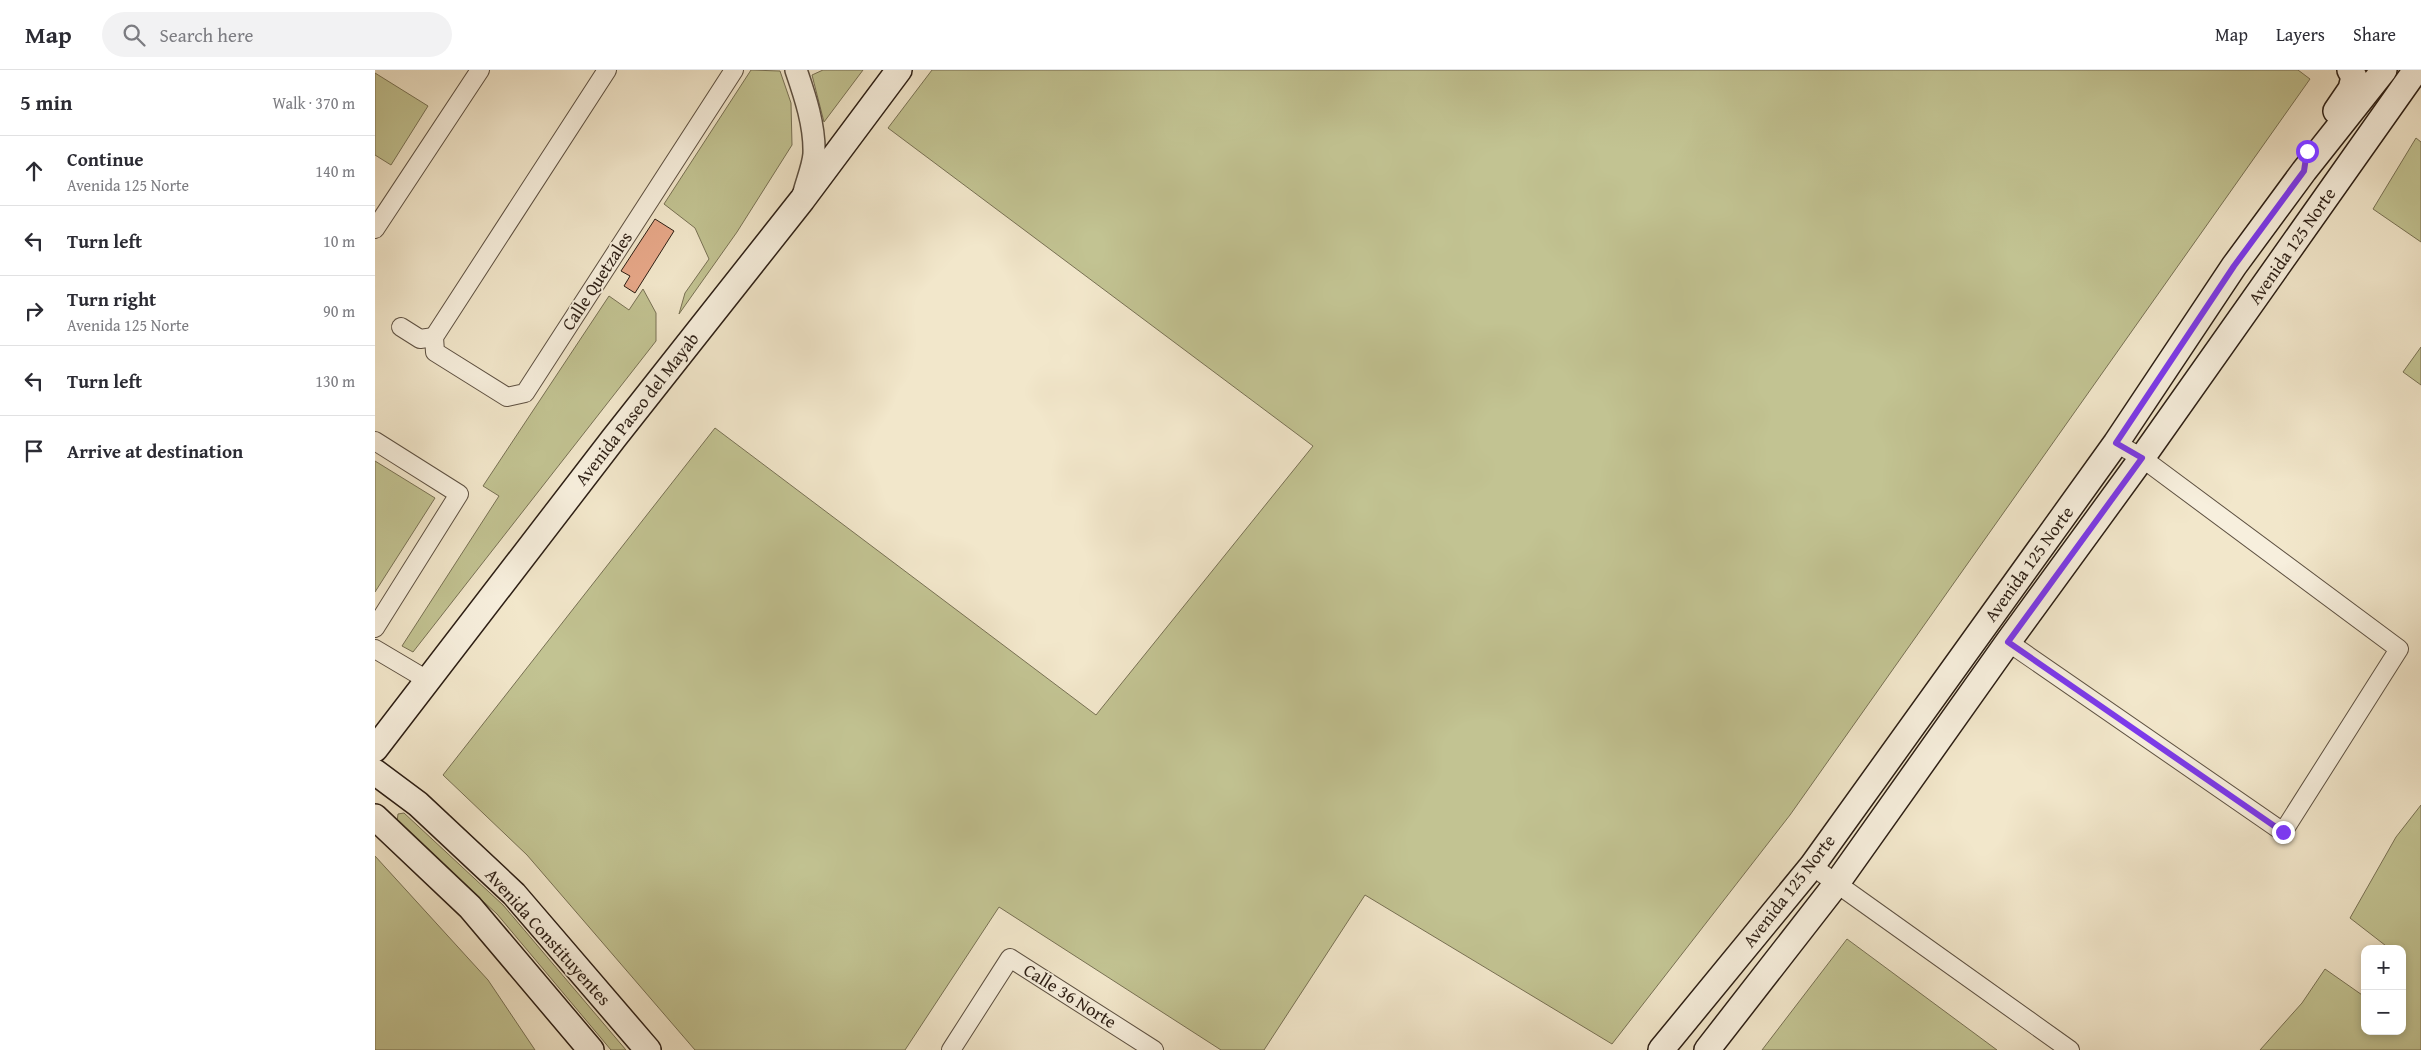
<!DOCTYPE html>
<html lang="en">
<head>
<meta charset="utf-8">
<style>
	:root { --surface:#fff; --page:#f2f2f3; --text:#2b2b33; --muted:#7c7c81; --line:#e1e1e2 }
	body { margin:0; font-family:"Gentium Book Plus",serif; background:var(--page); color:var(--text) }
	.controls { position:absolute; right:15px; bottom:15px; display:grid; overflow:hidden; border-radius:10px; box-shadow:0 2px 8px #0003 }
	.controls button { width:45px; height:45px; display:grid; place-items:center; padding:0; border:0; border-bottom:1px solid var(--line); background:var(--surface); color:var(--text); font:25px sans-serif }
	.stop { position:absolute; width:15px; height:15px; margin:-11px; border:4px solid #7c3aed; border-radius:50%; background:#fff }
	.stop.end { background:#7c3aed; border-color:#fff; box-shadow:0 1px 5px #0008 }
	.list { margin:0; padding:0; list-style:none }
	h2 { display:flex; justify-content:space-between; align-items:center; height:65px; margin:0; padding:0 20px; font-size:21px }
	h2 small { font-size:16px; font-weight:400; color:var(--muted) }
	.list li { display:grid; grid-template-columns:32px 1fr auto; gap:15px; align-items:center; box-sizing:border-box; height:70px; padding:0 20px; border-top:1px solid var(--line) }
	.list b { display:block; font-size:19px; white-space:nowrap }
	.list p { margin:0; font-size:16px; white-space:nowrap; color:var(--muted) }
	.list em { font-size:16px; font-style:normal; color:var(--muted) }
	.icon { flex:none; width:28px; height:28px; fill:none; stroke:currentColor; stroke-width:2; stroke-linecap:round; stroke-linejoin:round }
	.map { position:relative; flex:none; width:2046px; height:980px; overflow:hidden }
	header { display:flex; align-items:center; gap:30px; box-sizing:border-box; height:70px; padding:0 25px; background:var(--surface); border-bottom:1px solid var(--line) }
	header strong { font-size:24px }
	nav { display:flex; gap:28px; margin-inline-start:auto; font-size:18px }
	.search { width:350px; height:45px; background:var(--page); display:flex; align-items:center; gap:12px; box-sizing:border-box; padding:0 18px; border-radius:28px; color:var(--muted); font-size:19px }
	main { display:flex }
	aside { flex:1; background:var(--surface) }
	.map>svg:first-child { display:block }
</style>
</head>
<body>
<header>
<strong>Map</strong>
<div class="search"><svg class="icon" aria-label="search" viewBox="0 0 24 24"><circle cx="10" cy="10" r="6"/><path d="M15 15l6 6"/></svg>Search here</div>
<nav><a>Map</a><a>Layers</a><a>Share</a></nav>
</header>
<main>
<aside>
<h2>5 min<small>Walk · 370 m</small></h2>
<ul class="list">
<li><svg class="icon" aria-label="ahead" viewBox="0 0 24 24"><path d="M12 20V5M6 11l6-6 6 6"/></svg><div><b>Continue</b><p>Avenida 125 Norte</p></div><em>140 m</em></li>
<li><svg class="icon" aria-label="left" viewBox="0 0 24 24"><path d="M17 20v-9H6M10 6l-5 5 5 5"/></svg><div><b>Turn left</b></div><em>10 m</em></li>
<li><svg class="icon" aria-label="right" viewBox="0 0 24 24"><path d="M7 20v-9h11M14 6l5 5-5 5"/></svg><div><b>Turn right</b><p>Avenida 125 Norte</p></div><em>90 m</em></li>
<li><svg class="icon" aria-label="left" viewBox="0 0 24 24"><path d="M17 20v-9H6M10 6l-5 5 5 5"/></svg><div><b>Turn left</b></div><em>130 m</em></li>
<li><svg class="icon" aria-label="arrive" viewBox="0 0 24 24"><path d="M6 21V4h12l-3 4 3 4H6"/></svg><div><b>Arrive at destination</b></div></li>
</ul>
</aside>
<div class="map">
<svg width="2046" height="980" viewBox="0 0 2046 980">
	<rect width="100%" height="100%" fill="#f2e7cb"/>
	<filter id="stains"><feTurbulence type="fractalNoise" baseFrequency=".004" numOctaves="4"/><feColorMatrix values="0 0 0 0 .2 0 0 0 0 .09 0 0 0 0 .02 0 0 0 .5 -.17"/></filter>
	<radialGradient id="worn" r=".72"><stop offset=".6" stop-color="#630" stop-opacity="0"/><stop offset="1" stop-color="#630" stop-opacity=".3"/></radialGradient>
	<g fill="#c2c392" stroke="#787154">
		<polygon points="376,0 405,1 416,33 417,75 362,162 304,244 310,223 334,189 320,158 289,134"/>
		<polygon points="448,0 488,0 449,52 437,5"/>
		<polygon points="557,0 1923,0 1935,9 1415,745 1237,974 990,825 889,980 846,980 624,837 530,980 320,980 152,785 68,705 340,358 721,645 938,376 513,58"/>
		<polygon points="0,3 53,36 16,95 0,85"/>
		<polygon points="2041,68 2046,72 2046,172 1998,139"/>
		<polygon points="268,219 281,243 281,271 38,582 27,576 124,426 108,416 234,226 254,240"/>
		<polygon points="2046,277 2046,315 2028,302"/>
		<polygon points="0,391 60,428 0,522"/>
		<polygon points="2046,735 2046,980 1885,980 1927,933 1950,899 1990,927 1990,961 2027,961 2027,894 2030,890 2027,888 2027,879 2015,879 1975,848 2021,767"/>
		<polygon points="29,743 128,835 251,980 236,980 122,844 22,752 23,744"/>
		<polygon points="0,786 113,910 160,980 0,980"/>
		<polygon points="1472,869 1622,980 1387,980"/>
	</g>
	<polygon fill="#e6a788" stroke="#2d1f15" points="280,149 299,161 260,223 249,216 255,206 246,201"/>
	<g fill="none" stroke-linecap="round" stroke-linejoin="round">
		<defs>
			<g id="minor">
				<polyline points="232,0 59,267 60,282 132,327 150,323 359,0"/>
				<polyline points="0,159 105,0"/>
				<polyline points="26,257 45,269 59,267"/>
				<polyline points="0,371 84,424 0,558"/>
				<polyline points="1633,572 1908,762 2024,579 1767,388 1741,373"/>
				<polyline points="0,579 54,611"/>
				<polyline points="1437,796 1695,980"/>
				<polyline points="576,980 635,888 779,980"/>
			</g>
			<path id="tertiary" d="M 421,0 C 430,26 440,56 439,84 C 438,97 431,113 428,126"/>
			<g id="secondary">
				<polyline points="1961,41 1976,19 1979,7 1975,0"/>
				<polyline points="0,679 239,368 427,130 524,0"/>
				<polyline points="0,702 43,734 139,824 273,980"/>
				<polyline points="0,747 95,837 216,980"/>
				<polyline points="1286,980 1437,796 1741,373 1859,196 1929,101 2009,0"/>
				<polyline points="1332,980 1462,813 1633,572 1767,388 2041,0"/>
			</g>
		</defs>
		<use href="#minor" stroke="#5e5142" stroke-width="20"/>
		<use href="#tertiary" stroke="#5e5142" stroke-width="24"/>
		<use href="#secondary" stroke="#2d1f15" stroke-width="28"/>
		<use href="#minor" stroke="#f7efdd" stroke-width="18"/>
		<use href="#tertiary" stroke="#f7efdd" stroke-width="21"/>
		<use href="#secondary" stroke="#f7efdd" stroke-width="25"/>
	</g>
	<g fill="none" stroke-linecap="round" stroke-linejoin="round">
		<polyline stroke="#7c3aed" stroke-width="6" points="1908,762 1633,572 1767,388 1741,373 1859,196 1929,101 1932,81"/>
	</g>
	<g text-anchor="middle" stroke-width="4" stroke-linejoin="round" paint-order="stroke">
		<g font-size="18" fill="#2d1f15" stroke="#f7efdd">
			<text transform="translate(1917 176) rotate(-55)" y="6">Avenida 125 Norte</text>
			<text transform="translate(222 211) rotate(-57)" y="6">Calle Quetzales</text>
			<text transform="translate(262 339) rotate(-52)" y="6">Avenida Paseo del Mayab</text>
			<text transform="translate(1654 494) rotate(-54)" y="6">Avenida 125 Norte</text>
			<text transform="translate(1414 821) rotate(-52)" y="6">Avenida 125 Norte</text>
			<text transform="translate(173 867) rotate(48)" y="6">Avenida Constituyentes</text>
			<text transform="translate(695 926) rotate(32)" y="6">Calle 36 Norte</text>
		</g>
	</g>
	<rect width="100%" height="100%" filter="url(#stains)"/>
	<rect width="100%" height="100%" fill="url(#worn)"/>
</svg>
<div class="controls">
<button>+</button>
<button>−</button>
</div>
<div class="stop" style="left:1932px;top:81px"></div>
<div class="stop end" style="left:1908px;top:762px"></div>
</div>
</main>
</body>
</html>
